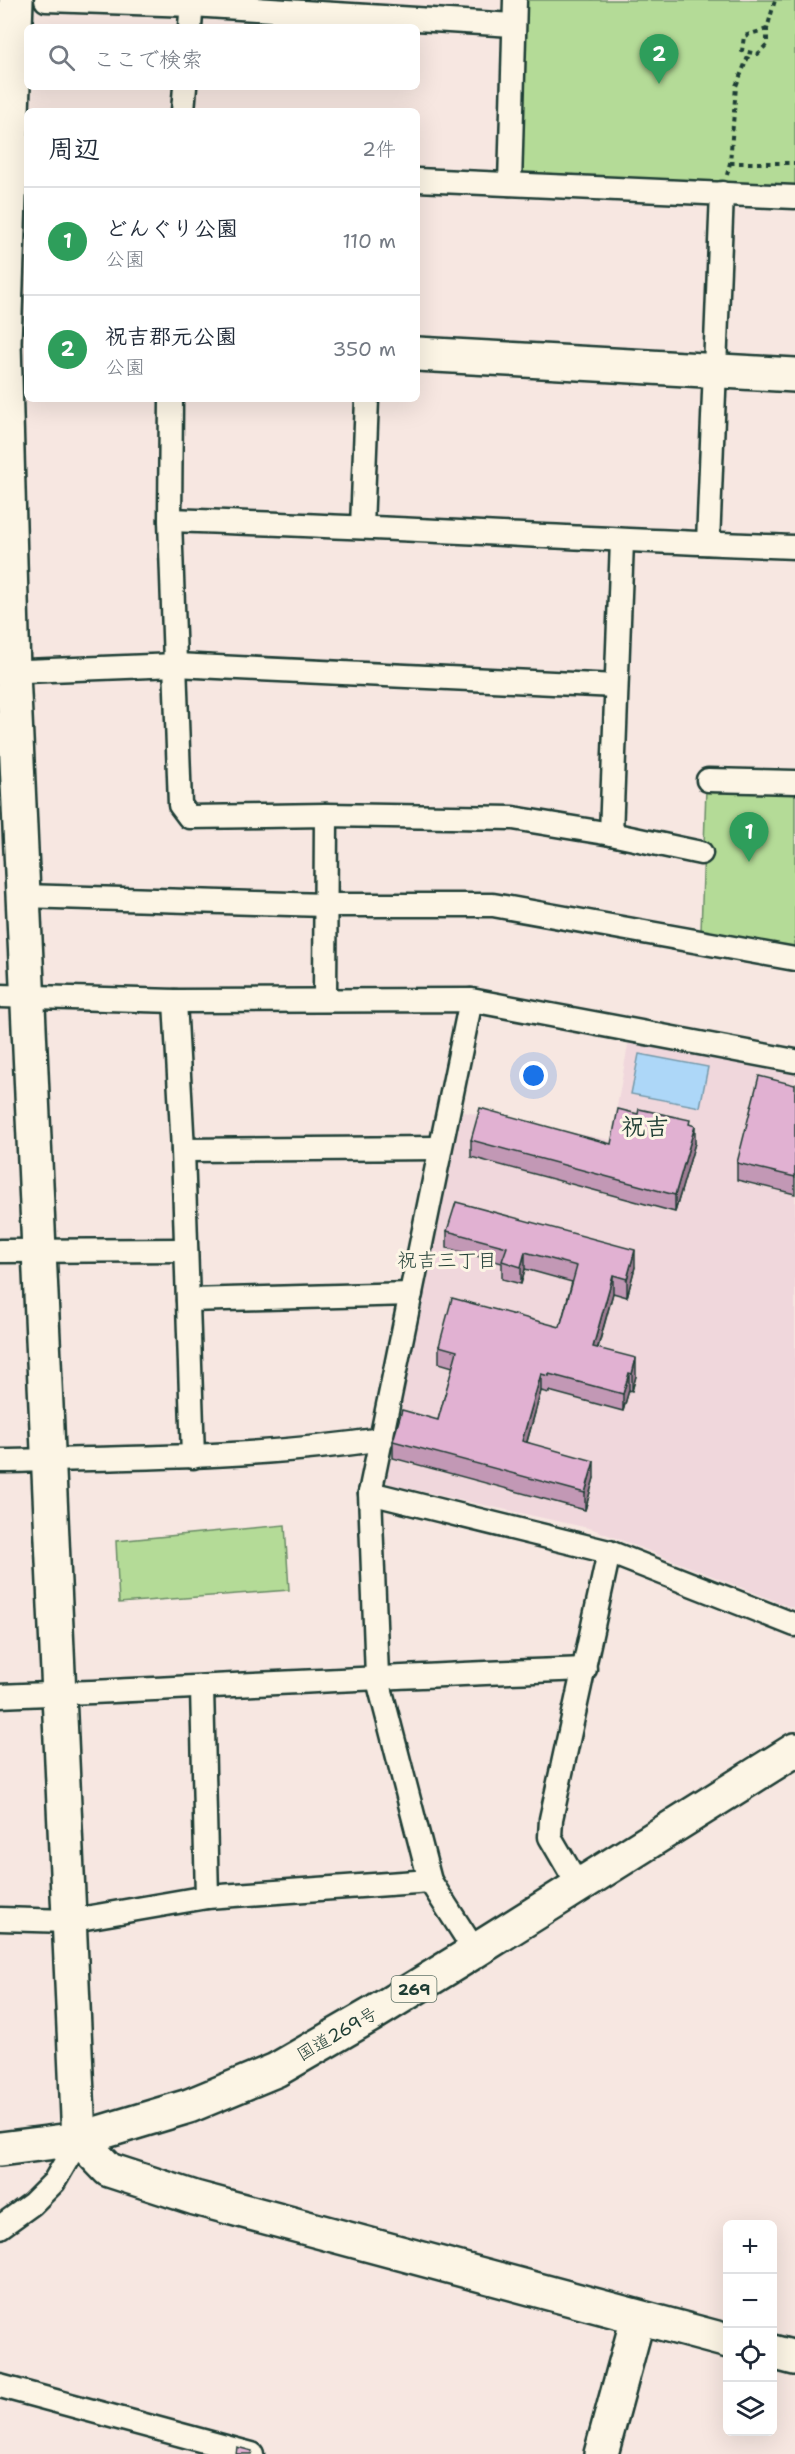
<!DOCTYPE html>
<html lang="ja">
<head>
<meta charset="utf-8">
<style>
	:root { --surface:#fff; --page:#f2f2f3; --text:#1f2937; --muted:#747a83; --line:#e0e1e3; --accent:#1a73e8 }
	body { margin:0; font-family:"Shantell Sans","Klee One",sans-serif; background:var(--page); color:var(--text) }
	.controls { position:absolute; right:18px; bottom:18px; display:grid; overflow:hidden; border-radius:9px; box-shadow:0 6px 24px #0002 }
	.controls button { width:54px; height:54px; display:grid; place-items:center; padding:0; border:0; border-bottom:2px solid var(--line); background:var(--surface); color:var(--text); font:30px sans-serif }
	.you { position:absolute; left:534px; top:1076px; width:21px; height:21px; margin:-15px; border:4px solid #fff; border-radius:50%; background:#1a73e8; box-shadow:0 0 0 9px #1a73e833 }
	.badge { display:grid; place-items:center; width:39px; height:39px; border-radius:50%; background:var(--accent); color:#fff; font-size:20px; font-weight:700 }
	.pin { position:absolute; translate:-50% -50px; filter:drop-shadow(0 2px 3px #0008) }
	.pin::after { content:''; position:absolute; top:32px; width:21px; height:18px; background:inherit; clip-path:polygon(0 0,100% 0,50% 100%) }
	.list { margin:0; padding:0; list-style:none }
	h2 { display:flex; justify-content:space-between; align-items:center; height:78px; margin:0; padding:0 24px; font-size:26px }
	h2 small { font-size:20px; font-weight:400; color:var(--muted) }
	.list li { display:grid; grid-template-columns:39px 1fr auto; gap:18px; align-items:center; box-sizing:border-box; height:108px; padding:0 24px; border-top:2px solid var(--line) }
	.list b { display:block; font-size:22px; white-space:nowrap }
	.list p { margin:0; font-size:20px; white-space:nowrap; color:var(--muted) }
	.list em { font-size:20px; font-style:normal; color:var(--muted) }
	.icon { flex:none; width:33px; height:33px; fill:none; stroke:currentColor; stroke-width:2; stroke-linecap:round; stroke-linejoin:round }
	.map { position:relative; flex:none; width:795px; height:2454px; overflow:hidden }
	.search { position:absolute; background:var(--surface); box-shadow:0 6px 24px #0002; left:24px; top:24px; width:396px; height:66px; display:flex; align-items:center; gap:15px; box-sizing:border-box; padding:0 21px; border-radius:9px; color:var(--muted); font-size:22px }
	.panel { position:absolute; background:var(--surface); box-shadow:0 6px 24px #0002; left:24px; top:108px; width:396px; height:294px; border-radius:9px }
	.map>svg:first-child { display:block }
</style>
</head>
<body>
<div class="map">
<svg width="795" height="2454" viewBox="0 0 795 2454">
	<rect width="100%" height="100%" fill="#f7e7e1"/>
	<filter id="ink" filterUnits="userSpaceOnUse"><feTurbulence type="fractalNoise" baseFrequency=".0167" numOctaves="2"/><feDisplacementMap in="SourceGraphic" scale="12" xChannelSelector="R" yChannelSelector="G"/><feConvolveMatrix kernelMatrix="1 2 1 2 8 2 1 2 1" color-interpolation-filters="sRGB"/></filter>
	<g filter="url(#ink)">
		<polygon fill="#f0d7dc" points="633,1038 795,1068 795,1606 793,1608 593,1529 388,1484 384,1470 455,1114 464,1112 611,1140 628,1045"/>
		<g fill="#b4db97" stroke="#6a8c66" stroke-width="1.5">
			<polygon points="525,0 795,0 795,187 525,174 519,169"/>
			<polygon points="706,789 795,793 795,947 701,931"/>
			<polygon points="285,1525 289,1590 119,1603 116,1541"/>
		</g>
		<polygon fill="#add7f8" stroke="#7499aa" stroke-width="1.5" points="639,1054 708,1067 700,1107 631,1094"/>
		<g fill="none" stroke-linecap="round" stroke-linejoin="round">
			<defs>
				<g id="street">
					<polyline points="46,0 192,5 513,25"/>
					<polyline points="190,27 192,0"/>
					<polyline points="183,111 185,87"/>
					<polyline points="417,180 795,197"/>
					<polyline points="510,184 515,0"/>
					<polyline points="171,399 170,520 180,805 189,817 326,815 513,818 611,834 701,853"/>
					<path d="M 170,520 C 378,527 587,539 795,547"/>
					<polyline points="362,527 367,399"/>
					<polyline points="708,543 722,193"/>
					<polyline points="0,672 176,665 616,686"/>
					<polyline points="708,780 795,782"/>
					<polyline points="611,834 622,541"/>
					<polyline points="23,896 325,905 493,905 795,959"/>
					<polyline points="0,996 175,1001 471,1000 795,1061"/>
					<polyline points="325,999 326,815"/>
					<polyline points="471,1000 370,1493 377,1676 430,1881 475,1951"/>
					<polyline points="175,1001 183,1150 193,1457"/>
					<polyline points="183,1150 439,1148"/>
					<polyline points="0,1251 186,1250"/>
					<polyline points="188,1300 411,1294"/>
					<path d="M 0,1461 C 128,1458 256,1458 382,1439"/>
					<polyline points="370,1493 609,1552 795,1625"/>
					<polyline points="202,1688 207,1897"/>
					<path d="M 0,1696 C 195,1688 390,1676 585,1669"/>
					<polyline points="578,1885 550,1837 551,1819 609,1552"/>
					<polyline points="0,1919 68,1921 207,1897 430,1881"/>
					<polyline points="0,2227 32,2204 54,2182 79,2139"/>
					<polyline points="0,2386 252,2454"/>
				</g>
				<g id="secondary">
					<polyline points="16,0 4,342 13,672 79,2139 109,2170 195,2198 728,2341"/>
					<polyline points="417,354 795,375"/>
					<polyline points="772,2352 795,2358"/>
					<polyline points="601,2454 638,2318"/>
				</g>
				<polyline id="highway" points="0,2149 79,2139 189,2106 276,2070 371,2015 475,1951 795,1750"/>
			</defs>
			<use href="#street" stroke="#1f3d34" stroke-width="27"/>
			<use href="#secondary" stroke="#1f3d34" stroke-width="38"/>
			<use href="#highway" stroke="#1f3d34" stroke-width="38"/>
			<g stroke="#1f3d34" stroke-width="4" stroke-dasharray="4.5 4.5" stroke-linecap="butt">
				<polyline points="767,29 744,36 742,51 758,54 767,44 767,29 775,0"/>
				<polyline points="730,163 795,163"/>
				<polyline points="727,175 730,163 736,86 750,52"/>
			</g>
			<use href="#street" stroke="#fcf5e5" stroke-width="22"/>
			<use href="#secondary" stroke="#fcf5e5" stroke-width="33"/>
			<use href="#highway" stroke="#fcf5e5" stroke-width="33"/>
		</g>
		<g fill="#c298b5" stroke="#1f3d34" stroke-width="1.5">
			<polygon points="795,1085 795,1194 737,1180 737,1163"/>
			<polygon points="690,1125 695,1143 675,1212 471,1157 471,1140 611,1144"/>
			<polygon points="447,1231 635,1267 627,1297 613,1293 598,1348 636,1376 632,1391 629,1390 623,1411 549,1391 549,1393 541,1391 527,1442 594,1478 585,1510 393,1458 393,1441 438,1420 453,1367 439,1363 439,1346 560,1327 572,1282 525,1269 521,1284 502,1279 502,1263 447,1248"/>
		</g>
		<g fill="#9e7c93" stroke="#1f3d34" stroke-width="1.5">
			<polygon points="695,1126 695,1143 675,1212 675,1195"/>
			<polygon points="635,1250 635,1267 627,1297 627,1279"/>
			<polygon points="525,1252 525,1269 521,1284 521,1267"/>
			<polygon points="613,1275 613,1293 593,1364 593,1347"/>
			<polygon points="636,1358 636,1376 632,1391 632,1374"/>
			<polygon points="629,1373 629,1390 623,1411 623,1394"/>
			<polygon points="541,1374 541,1391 522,1459 522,1441"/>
			<polygon points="594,1461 594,1478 585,1510 585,1493"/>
		</g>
		<g fill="#e1b1d2" stroke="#1f3d34" stroke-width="1.5">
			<polygon points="759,1076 795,1085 795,1177 737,1163"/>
			<polygon points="480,1108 611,1144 618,1109 638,1114 639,1109 690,1120 689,1124 695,1126 675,1195 471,1140"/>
			<polygon points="456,1202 635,1250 627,1279 613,1275 593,1347 636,1358 632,1374 629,1373 623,1394 549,1374 549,1376 541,1374 522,1441 594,1461 585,1493 393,1441 402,1410 438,1420 457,1351 439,1346 452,1298 560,1327 577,1266 525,1252 521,1267 502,1261 507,1247 447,1231"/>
			<polygon points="237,2447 252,2451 251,2454 236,2454"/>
		</g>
	</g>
	<g text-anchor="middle" stroke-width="6" stroke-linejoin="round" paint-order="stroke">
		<rect fill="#fcf5e5" stroke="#617469" stroke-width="1.5" x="391.5" y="1976" width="45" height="26" rx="4.5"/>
		<g font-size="16" font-weight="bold" fill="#1f3d34">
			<text x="414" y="1995">269</text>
		</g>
		<g font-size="18" fill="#1f3d34" stroke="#fcf5e5">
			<text transform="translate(337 2034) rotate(-30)" y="6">国道269号</text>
		</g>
		<g font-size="20" fill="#1f3d34" stroke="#fcf5e5">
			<text x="447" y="1267">祝吉三丁目</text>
		</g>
		<g font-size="24" font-weight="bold" fill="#1f3d34" stroke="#fcf5e5">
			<text x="645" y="1135">祝吉</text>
		</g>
	</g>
</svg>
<div class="controls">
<button>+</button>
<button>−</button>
<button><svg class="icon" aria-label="locate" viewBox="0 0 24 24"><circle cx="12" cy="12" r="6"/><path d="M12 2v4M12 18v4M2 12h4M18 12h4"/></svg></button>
<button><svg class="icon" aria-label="layers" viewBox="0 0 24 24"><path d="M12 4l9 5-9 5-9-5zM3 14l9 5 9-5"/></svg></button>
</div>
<div class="you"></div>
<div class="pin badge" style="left:749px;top:862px;background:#2e9e5b">1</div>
<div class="pin badge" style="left:659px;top:84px;background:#2e9e5b">2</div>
<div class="search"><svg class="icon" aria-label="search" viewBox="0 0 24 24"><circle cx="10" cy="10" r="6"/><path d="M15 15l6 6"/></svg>ここで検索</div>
<section class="panel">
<h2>周辺<small>2件</small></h2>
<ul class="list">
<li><span class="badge" style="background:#2e9e5b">1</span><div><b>どんぐり公園</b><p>公園</p></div><em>110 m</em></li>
<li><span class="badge" style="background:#2e9e5b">2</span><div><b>祝吉郡元公園</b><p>公園</p></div><em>350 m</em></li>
</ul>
</section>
</div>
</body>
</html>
